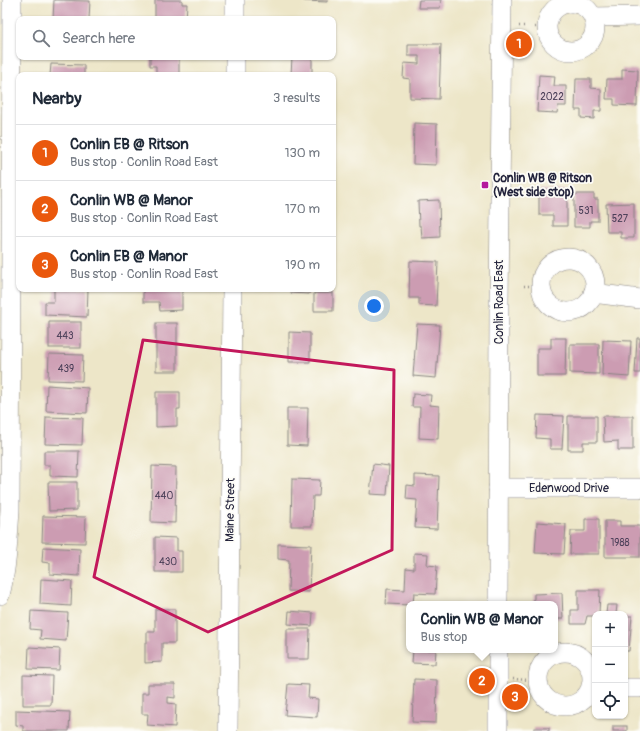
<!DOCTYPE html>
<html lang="en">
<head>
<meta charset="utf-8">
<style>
	:root { --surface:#fff; --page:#f2f2f3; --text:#1f2937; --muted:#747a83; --line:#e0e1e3; --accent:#ea580c }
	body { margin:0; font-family:Pangolin,sans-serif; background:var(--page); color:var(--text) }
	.controls { position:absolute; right:12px; bottom:12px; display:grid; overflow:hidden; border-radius:8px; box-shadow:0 1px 3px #0004 }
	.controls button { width:36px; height:36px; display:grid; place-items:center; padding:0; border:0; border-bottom:1px solid var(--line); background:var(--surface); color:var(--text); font:20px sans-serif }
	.you { position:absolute; left:374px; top:306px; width:14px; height:14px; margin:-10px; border:3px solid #fff; border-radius:50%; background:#1a73e8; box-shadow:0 0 0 6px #1a73e833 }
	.badge { display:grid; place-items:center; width:26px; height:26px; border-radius:50%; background:var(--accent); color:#fff; font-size:13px; font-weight:700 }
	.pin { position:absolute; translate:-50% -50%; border:2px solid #fff; box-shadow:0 1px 4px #0006 }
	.popup { position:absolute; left:406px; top:601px; width:152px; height:52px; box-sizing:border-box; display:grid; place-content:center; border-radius:8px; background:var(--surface); filter:drop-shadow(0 1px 3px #0005); font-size:13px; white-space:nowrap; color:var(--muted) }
	.popup b { font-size:15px; color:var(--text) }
	.popup::after { content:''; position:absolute; left:50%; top:100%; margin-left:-8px; border:8px solid transparent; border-top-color:var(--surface) }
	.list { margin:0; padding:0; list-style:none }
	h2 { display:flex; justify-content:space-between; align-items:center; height:52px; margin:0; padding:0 16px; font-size:17px }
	h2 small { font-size:13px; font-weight:400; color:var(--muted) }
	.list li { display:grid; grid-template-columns:26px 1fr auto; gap:12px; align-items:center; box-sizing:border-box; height:56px; padding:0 16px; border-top:1px solid var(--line) }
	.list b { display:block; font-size:15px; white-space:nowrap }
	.list p { margin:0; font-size:13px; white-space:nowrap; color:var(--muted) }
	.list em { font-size:13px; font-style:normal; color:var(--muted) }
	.icon { flex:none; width:22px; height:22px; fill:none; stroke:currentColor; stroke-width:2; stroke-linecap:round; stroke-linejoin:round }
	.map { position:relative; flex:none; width:640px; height:731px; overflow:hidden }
	.search { position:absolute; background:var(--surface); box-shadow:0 1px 3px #0004; left:16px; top:16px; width:320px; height:44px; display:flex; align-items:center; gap:10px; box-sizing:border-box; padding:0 14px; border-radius:8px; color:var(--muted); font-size:15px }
	.panel { position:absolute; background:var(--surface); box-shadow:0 1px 3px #0004; left:16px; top:72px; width:320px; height:220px; border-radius:8px }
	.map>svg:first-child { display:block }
</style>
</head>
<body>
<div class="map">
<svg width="640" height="731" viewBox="0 0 640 731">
	<rect width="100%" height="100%" fill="#fdfcf7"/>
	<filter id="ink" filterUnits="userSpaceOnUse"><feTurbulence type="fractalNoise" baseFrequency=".025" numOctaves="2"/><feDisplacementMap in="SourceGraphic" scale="8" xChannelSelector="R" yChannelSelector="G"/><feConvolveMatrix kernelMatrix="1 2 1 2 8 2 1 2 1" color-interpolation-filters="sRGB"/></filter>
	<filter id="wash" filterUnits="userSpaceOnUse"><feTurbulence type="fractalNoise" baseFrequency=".012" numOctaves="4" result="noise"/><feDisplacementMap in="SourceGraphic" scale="16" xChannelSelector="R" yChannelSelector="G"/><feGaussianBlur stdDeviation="0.9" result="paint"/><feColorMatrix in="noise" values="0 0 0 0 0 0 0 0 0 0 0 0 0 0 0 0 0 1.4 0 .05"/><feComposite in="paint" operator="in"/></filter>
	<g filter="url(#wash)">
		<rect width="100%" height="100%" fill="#ede6c8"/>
		<g id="blocks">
			<g fill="#cc9cb2">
				<polygon points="54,0 90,1 89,19 53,19"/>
				<polygon points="155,0 182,0 182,4 187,4 186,19 155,18"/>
				<polygon points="304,0 327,0 327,2 304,1"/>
				<polygon points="419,0 441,0 440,8 418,8"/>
				<polygon points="408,44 441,44 439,99 410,98 410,79 403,78 404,63 419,64 419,56 408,56"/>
				<polygon points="150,57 179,57 179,75 156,75 156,66 150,66"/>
				<polygon points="292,57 312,57 312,75 291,75"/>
				<polygon points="51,64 84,65 84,75 50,75"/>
				<polygon points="622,69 638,70 637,106 614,105 614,99 606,99 607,79 622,79"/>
				<polygon points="539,75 555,76 554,86 566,86 566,106 558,106 557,113 537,112"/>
				<polygon points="576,79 591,79 591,88 601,89 601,111 594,111 594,119 581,118 581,110 575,110"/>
				<polygon points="414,123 437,124 436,165 413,164"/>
				<polygon points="539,190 567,190 567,226 553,226 553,215 539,215"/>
				<polygon points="574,194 594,194 594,199 598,199 598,221 590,221 590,227 574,227"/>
				<polygon points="439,200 440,237 422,238 421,226 419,226 418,201"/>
				<polygon points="634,203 634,238 621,238 621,232 607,232 606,204"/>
				<polygon points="410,261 438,262 436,306 419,305 419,298 409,298"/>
				<polygon points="54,289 88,289 87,317 45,315 45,302 54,302"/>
				<polygon points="143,289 182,289 182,310 160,311 159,302 143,302"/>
				<polygon points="291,289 310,289 309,294 291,293"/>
				<rect x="314" y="293" width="19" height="18"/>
				<rect x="49" y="322" width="32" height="26"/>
				<rect x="156" y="323" width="21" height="48"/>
				<polygon points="417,324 440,325 436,378 413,376"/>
				<polygon points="289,332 310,333 310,362 289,362"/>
				<polygon points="551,338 566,338 565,376 537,376 537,348 551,348"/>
				<polygon points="637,338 640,338 640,373 635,373"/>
				<polygon points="603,340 631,341 629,377 602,375"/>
				<polygon points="570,344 599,344 599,374 570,373"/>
				<polygon points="49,354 83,355 82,381 48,380"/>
				<polygon points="47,385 88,388 87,413 46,411"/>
				<polygon points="156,392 180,392 180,409 177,409 177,426 156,427"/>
				<polygon points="413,394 431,395 430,405 439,406 438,439 419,438 420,407 412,407"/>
				<polygon points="287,408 308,408 307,446 287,445"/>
				<polygon points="537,415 564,416 562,449 550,449 550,439 536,438"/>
				<polygon points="568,416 597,416 597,442 583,442 583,450 568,450"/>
				<polygon points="603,416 633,416 633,450 618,450 618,441 604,442"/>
				<polygon points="46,417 83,418 82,445 45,444"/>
				<polygon points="44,451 79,451 78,477 50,476 50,465 44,465"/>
				<polygon points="373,464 389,466 387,495 370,494"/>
				<polygon points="152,466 176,467 175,523 151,522"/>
				<polygon points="415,475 439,476 437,529 415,528 417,500 406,499 407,485 415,486"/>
				<polygon points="292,479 320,480 319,496 313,496 312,526 291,526"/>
				<polygon points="48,482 77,482 77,510 49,511"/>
				<polygon points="43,516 86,517 85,543 42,542"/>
				<polygon points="585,519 599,519 599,554 570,554 571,531 585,531"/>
				<polygon points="605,521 620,521 620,526 640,526 640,557 605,557"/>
				<polygon points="537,522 566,524 564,554 535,553"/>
				<polygon points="155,537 177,538 177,551 182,551 182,572 155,572"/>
				<polygon points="278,544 311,545 309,592 288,591 289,560 278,559"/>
				<polygon points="43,547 80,549 79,576 50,574 50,563 42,562"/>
				<polygon points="414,553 428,554 427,565 437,566 435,594 414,593 413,604 409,605 386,604 387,589 405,590 406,568 414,569"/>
				<polygon points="41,579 72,581 71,606 40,604"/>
				<polygon points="578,590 600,590 599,614 595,614 595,616 587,616 585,624 571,624 571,610 578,610"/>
				<polygon points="562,593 563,619 555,619 555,604 534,604 534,594"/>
				<polygon points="607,605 617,605 616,614 606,614"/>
				<polygon points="155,609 175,609 175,643 162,643 162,662 145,663 145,643 147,643 147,632 155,632"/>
				<polygon points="31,611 68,613 66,641 40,639 41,630 30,629"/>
				<polygon points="289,611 313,613 312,626 288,624"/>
				<polygon points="625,616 632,616 629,651 625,651"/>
				<polygon points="287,629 310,629 309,659 287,659"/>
				<polygon points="29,647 60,649 59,670 28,669"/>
				<polygon points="413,650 436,650 435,664 412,663"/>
				<polygon points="23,675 52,676 51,705 23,705"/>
				<polygon points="414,679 437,680 436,723 412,722"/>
				<polygon points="148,684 175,684 175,698 168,697 168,703 176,704 175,727 147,725 148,714 142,714 142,693 148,693"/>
				<polygon points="288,684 309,685 308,698 318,699 317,717 285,715"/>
				<polygon points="16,710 70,712 69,731 23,731 23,726 16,725"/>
				<rect x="613" y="726" width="14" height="5"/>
				<rect x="534" y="728" width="15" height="3"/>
			</g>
		</g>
	</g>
	<g filter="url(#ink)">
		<use href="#blocks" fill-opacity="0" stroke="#888482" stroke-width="1"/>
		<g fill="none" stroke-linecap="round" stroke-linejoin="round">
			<defs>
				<g id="minor">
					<circle cx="571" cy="27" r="24"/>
					<polyline points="594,17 640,16"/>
					<polyline points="235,19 235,0"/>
					<polyline points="235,75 235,57"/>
					<circle cx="568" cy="285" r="27"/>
					<polyline points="593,293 640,299"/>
					<polyline points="498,488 640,488"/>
					<path d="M 0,595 C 7,567 8,539 10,510 L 12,0"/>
					<polyline points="498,604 499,304 502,0"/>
					<circle cx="565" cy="679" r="27"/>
					<polyline points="625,688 640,688"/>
					<polyline points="228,731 232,289"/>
					<polyline points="498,731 498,650"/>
				</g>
			</defs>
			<use href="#minor" stroke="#888482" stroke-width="20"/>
			<g stroke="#888482" stroke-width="2.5" stroke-dasharray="1 3" stroke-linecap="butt">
				<polyline points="519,26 526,26"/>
				<polyline points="535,27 546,26"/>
				<polyline points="524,286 542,286"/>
				<polyline points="513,679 528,680 538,684"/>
			</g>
			<use href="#minor" stroke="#fff" stroke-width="19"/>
		</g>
	</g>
	<path fill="none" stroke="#c2185b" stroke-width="3" stroke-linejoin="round" d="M 143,340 L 394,370 L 392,550 L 208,632 L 94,577 Z"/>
	<rect fill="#b5179e" stroke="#fdfcf7" stroke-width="1.5" x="481" y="181" width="8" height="8" rx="2"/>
	<g text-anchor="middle" stroke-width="3.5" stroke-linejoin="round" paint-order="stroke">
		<g font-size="10" fill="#4c4059">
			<text x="552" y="100">2022</text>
			<text x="586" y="214">531</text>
			<text x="620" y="222">527</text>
			<text x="65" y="339">443</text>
			<text x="66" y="372">439</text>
			<text x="164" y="499">440</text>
			<text x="620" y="546">1988</text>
			<text x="168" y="565">430</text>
		</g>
		<g font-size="12" font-weight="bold" fill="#22223b" stroke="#fdfcf7" text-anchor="start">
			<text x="493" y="182">Conlin WB @ Ritson<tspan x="493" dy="14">(West side stop)</tspan></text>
		</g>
		<g font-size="12" fill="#22223b" stroke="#fdfcf7">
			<text transform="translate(499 302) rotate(-90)" y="4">Conlin Road East</text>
			<text x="569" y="492">Edenwood Drive</text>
			<text transform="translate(230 510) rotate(-89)" y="4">Maine Street</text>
		</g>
	</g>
</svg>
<div class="controls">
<button>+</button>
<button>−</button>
<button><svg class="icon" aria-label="locate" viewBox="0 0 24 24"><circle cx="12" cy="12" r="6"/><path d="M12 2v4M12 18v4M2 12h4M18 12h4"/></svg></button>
</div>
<div class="you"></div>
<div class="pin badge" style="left:519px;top:44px">1</div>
<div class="pin badge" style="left:482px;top:681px">2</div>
<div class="popup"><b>Conlin WB @ Manor</b>Bus stop</div>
<div class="pin badge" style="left:515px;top:697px">3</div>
<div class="search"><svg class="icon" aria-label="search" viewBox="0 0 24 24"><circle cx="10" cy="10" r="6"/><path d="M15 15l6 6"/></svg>Search here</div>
<section class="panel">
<h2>Nearby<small>3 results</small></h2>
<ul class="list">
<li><span class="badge">1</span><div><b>Conlin EB @ Ritson</b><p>Bus stop · Conlin Road East</p></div><em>130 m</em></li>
<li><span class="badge">2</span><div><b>Conlin WB @ Manor</b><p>Bus stop · Conlin Road East</p></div><em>170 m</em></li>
<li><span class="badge">3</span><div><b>Conlin EB @ Manor</b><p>Bus stop · Conlin Road East</p></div><em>190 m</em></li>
</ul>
</section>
</div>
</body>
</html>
